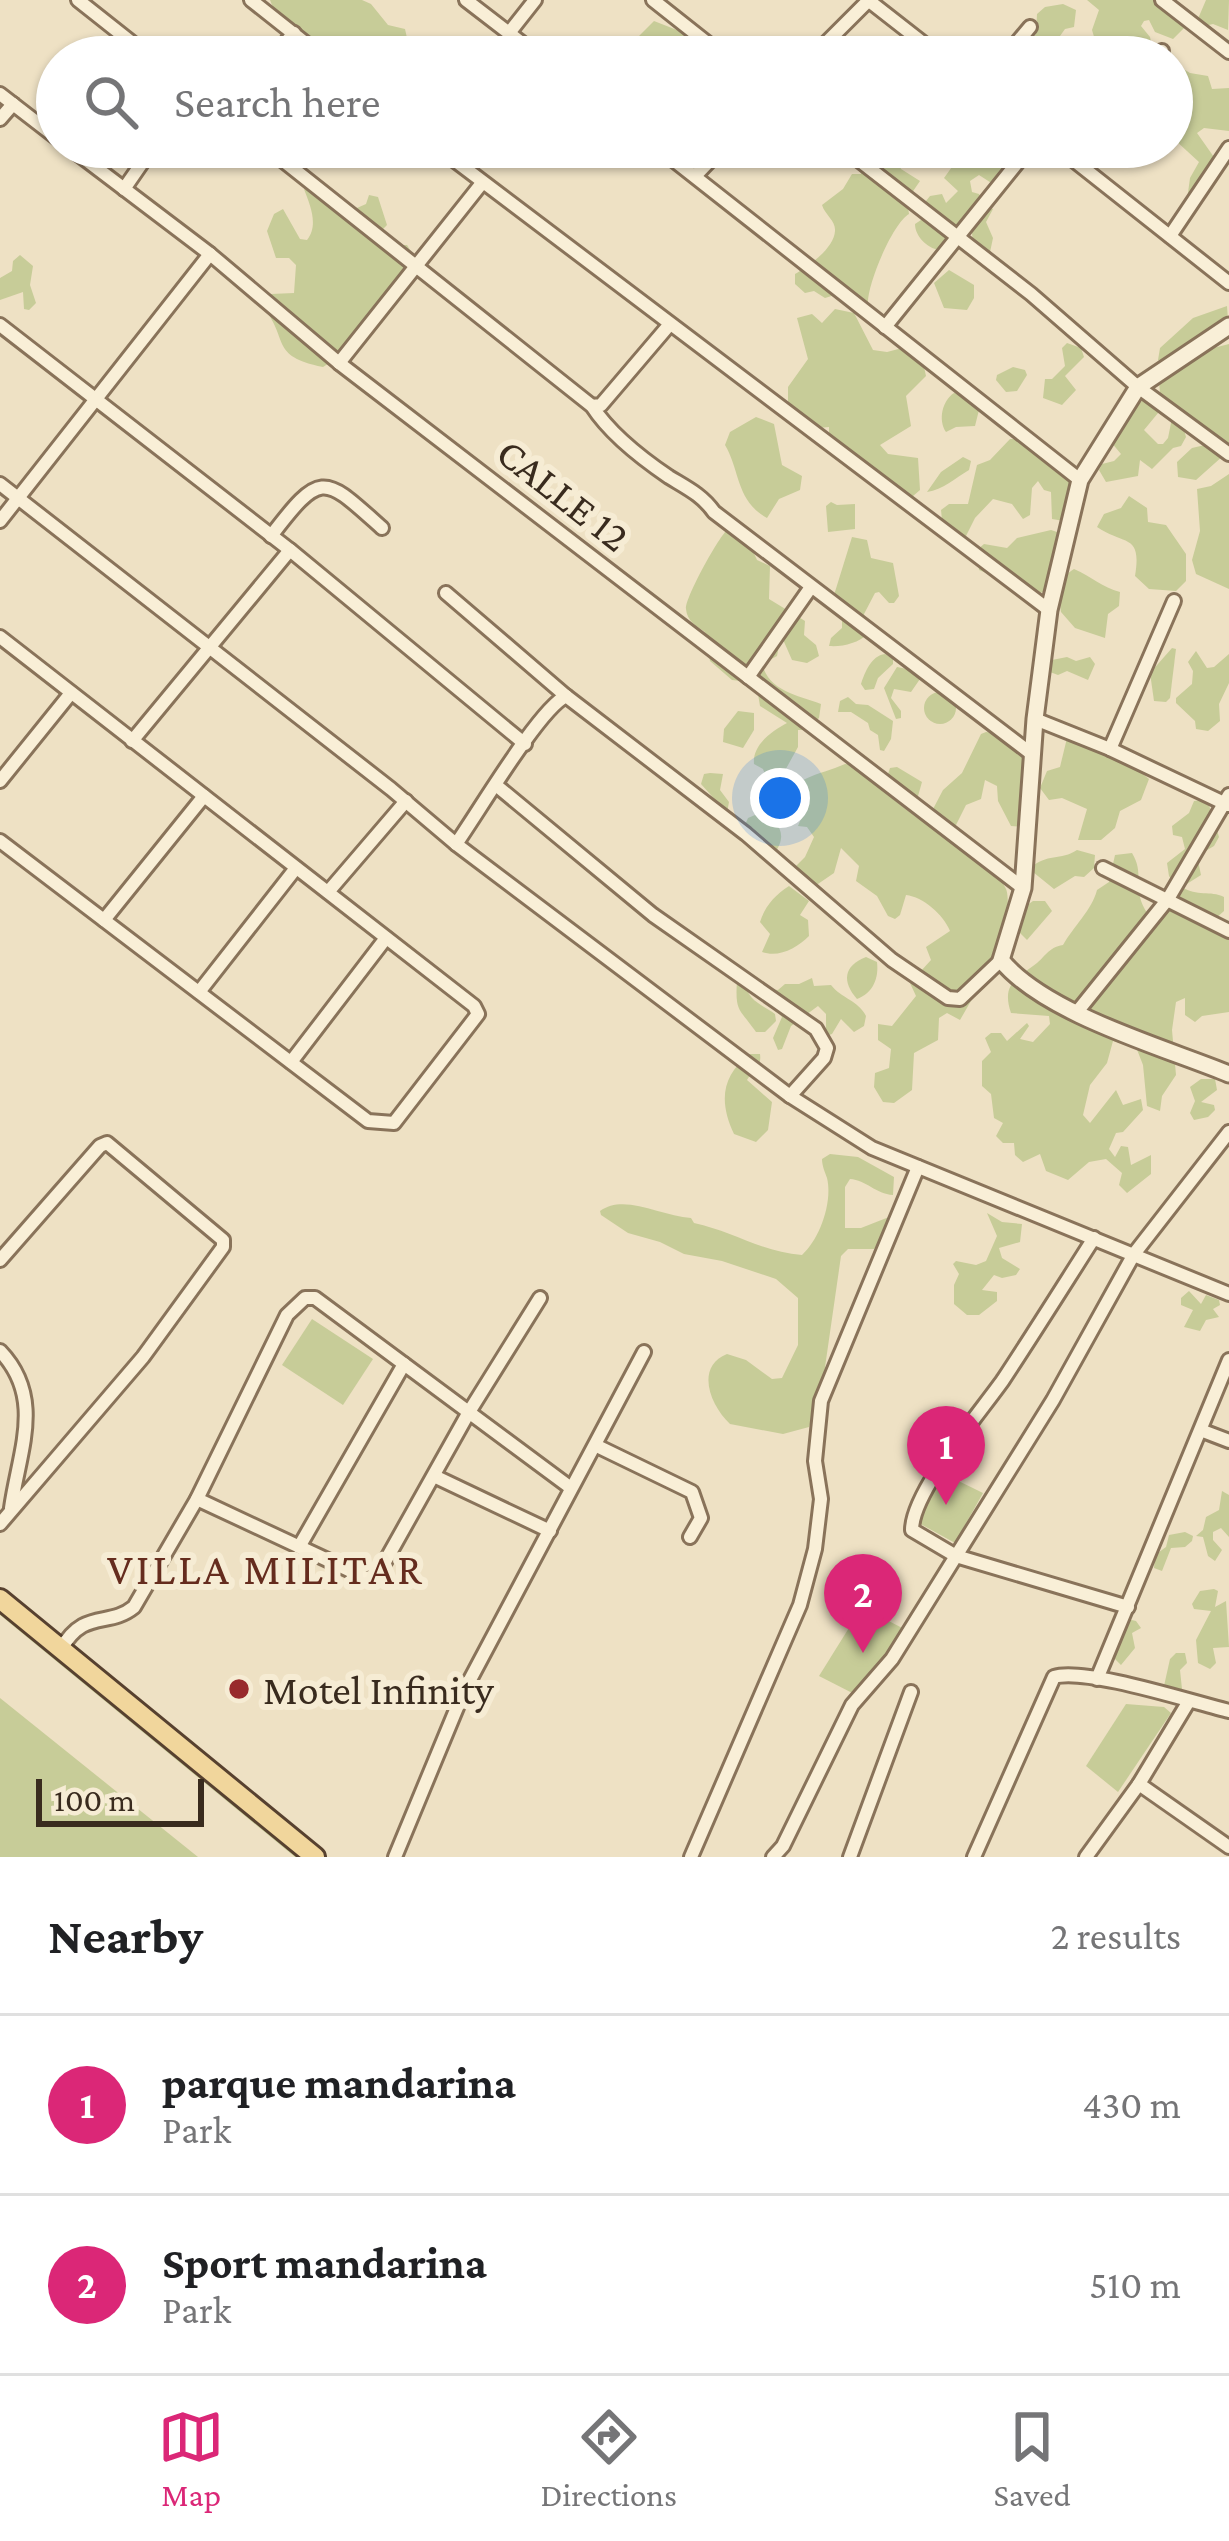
<!DOCTYPE html>
<html lang="en">
<head>
<meta charset="utf-8">
<style>
	:root { --surface:#fff; --page:#f6f6f6; --text:#202124; --muted:#757577; --line:#e0e0e0; --accent:#db2777 }
	body { margin:0; font-family:"Crimson Pro",serif; background:var(--page); color:var(--text) }
	.scale { position:absolute; left:36px; bottom:30px; width:168px; box-sizing:border-box; padding-left:12px; border:6px solid #392b1e; border-top:0; font-size:33px; line-height:42px; white-space:nowrap; color:#392b1e; -webkit-text-stroke:9px #f6ecd4; paint-order:stroke }
	.you { position:absolute; left:780px; top:798px; width:42px; height:42px; margin:-30px; border:9px solid #fff; border-radius:50%; background:#1a73e8; box-shadow:0 0 0 18px #1a73e833 }
	.badge { display:grid; place-items:center; width:78px; height:78px; border-radius:50%; background:var(--accent); color:#fff; font-size:39px; font-weight:700 }
	.pin { position:absolute; translate:-50% -99px; filter:drop-shadow(0 3px 6px #0008) }
	.pin::after { content:''; position:absolute; top:63px; width:42px; height:36px; background:inherit; clip-path:polygon(0 0,100% 0,50% 100%) }
	.list { margin:0; padding:0; list-style:none }
	h2 { display:flex; justify-content:space-between; align-items:center; height:156px; margin:0; padding:0 48px; font-size:51px }
	h2 small { font-size:39px; font-weight:400; color:var(--muted) }
	.list li { display:grid; grid-template-columns:78px 1fr auto; gap:36px; align-items:center; box-sizing:border-box; height:180px; padding:0 48px; border-top:3px solid var(--line) }
	.list b { display:block; font-size:45px; white-space:nowrap }
	.list p { margin:0; font-size:39px; white-space:nowrap; color:var(--muted) }
	.list em { font-size:39px; font-style:normal; color:var(--muted) }
	.icon { flex:none; width:66px; height:66px; fill:none; stroke:currentColor; stroke-width:2; stroke-linecap:round; stroke-linejoin:round }
	.map { position:relative; flex:none; width:1229px; height:1857px; overflow:hidden }
	.search { position:absolute; background:var(--surface); box-shadow:0 3px 9px #0004; left:36px; right:36px; top:36px; height:132px; display:flex; align-items:center; gap:30px; box-sizing:border-box; padding:0 42px; border-radius:66px; color:var(--muted); font-size:45px }
	.sheet { height:516px; background:var(--surface) }
	nav { display:flex; justify-content:space-around; align-items:center; box-sizing:border-box; height:168px; border-top:3px solid var(--line); background:var(--surface); font-size:33px; color:var(--muted) }
	nav a { display:grid; justify-items:center; gap:6px }
	nav .on { color:var(--accent) }
	.map>svg:first-child { display:block }
</style>
</head>
<body>
<div class="map">
<svg width="1229" height="1857" viewBox="0 0 1229 1857">
	<rect width="100%" height="100%" fill="#eee1c4"/>
	<g fill="#c7cc98" fill-rule="evenodd">
		<path d="M 270,0 L 362,0 L 371,4 L 388,25 L 405,29 L 409,47 L 423,57 L 333,57 C 328,52 323,46 318,42 C 298,27 279,25 270,0 Z"/>
		<polygon points="1087,0 1173,0 1185,12 1185,27 1173,39 1155,32 1149,20 1144,21 1141,26 1150,37 1154,54 1140,57 1133,42 1095,40 1092,30 1099,10"/>
		<polygon points="1206,0 1229,0 1228,30 1213,24 1204,26 1197,21"/>
		<polygon points="1063,4 1076,10 1074,27 1065,29 1060,36 1079,46 1081,57 1036,57 1030,52 1030,42 1036,34 1037,14 1045,7"/>
		<polygon points="654,21 682,32 705,48 707,57 631,57 639,36"/>
		<polygon points="1172,62 1190,73 1208,76 1212,89 1229,88 1229,131 1204,128 1197,133 1216,160 1187,200 1190,178 1199,162 1175,140 1172,112 1188,107 1192,101 1190,83 1172,80"/>
		<path d="M 882,149 L 896,152 L 901,169 L 920,181 L 907,200 L 909,214 C 892,224 866,287 868,305 L 851,308 L 838,294 L 825,298 L 814,291 L 805,293 L 795,284 L 795,274 C 807,267 834,249 835,231 C 836,221 825,215 822,205 L 843,189 L 852,174 L 861,174 L 858,156 L 861,152 L 874,154 Z"/>
		<path d="M 962,153 L 974,153 L 1001,163 L 1003,173 L 996,186 L 979,175 L 970,181 L 972,192 L 979,194 L 985,206 L 993,209 L 986,222 L 993,238 L 989,257 L 973,244 L 972,233 L 964,224 L 948,233 L 939,250 C 927,248 915,236 915,224 L 924,218 L 922,206 L 930,196 L 942,194 L 946,203 L 958,191 L 944,178 Z"/>
		<path d="M 304,189 L 357,208 L 366,204 L 369,195 L 378,197 L 387,225 L 381,231 L 371,224 L 383,245 L 407,245 L 413,255 L 413,265 L 334,360 L 323,367 C 268,356 290,338 262,306 L 271,294 L 294,293 L 296,265 L 289,258 L 276,258 L 267,231 L 274,214 L 283,209 L 300,239 L 307,240 C 319,225 310,205 304,189 Z"/>
		<polygon points="20,255 33,266 30,285 36,303 29,310 24,309 23,292 0,300 0,278 12,271 13,261"/>
		<polygon points="949,270 974,285 974,298 967,310 944,308 934,283"/>
		<path d="M 1227,306 L 1229,334 L 1194,353 L 1229,344 L 1229,455 L 1224,455 L 1196,480 L 1178,477 L 1177,462 L 1192,448 L 1205,445 L 1183,426 L 1186,437 L 1181,446 L 1173,448 L 1152,469 L 1140,460 L 1138,476 L 1106,482 L 1099,470 L 1102,464 L 1114,461 L 1121,454 L 1111,442 L 1121,420 L 1142,401 L 1161,402 L 1159,382 L 1187,358 L 1167,367 L 1158,360 L 1160,348 L 1193,318 ZM 1163,407 L 1172,418 L 1168,438 L 1163,444 L 1158,444 L 1144,430 Z"/>
		<polygon points="835,309 854,313 873,350 887,352 906,347 922,358 926,376 906,396 911,426 880,445 888,454 918,458 920,490 906,502 893,500 829,439 829,427 818,428 788,407 788,387 808,359 797,318 812,314 822,323"/>
		<polygon points="1067,343 1081,348 1084,357 1065,376 1076,390 1062,405 1043,398 1045,379 1052,379 1065,366 1062,348"/>
		<polygon points="1013,367 1025,370 1027,375 1017,391 1006,392 996,380 997,375"/>
		<path d="M 954,393 L 962,394 L 979,410 L 975,426 L 956,427 L 946,432 C 938,420 942,401 954,393 Z"/>
		<path d="M 756,417 L 774,424 L 782,465 L 802,476 L 800,490 L 779,499 L 767,518 C 736,501 740,470 725,445 L 730,432 Z"/>
		<polygon points="1010,439 1019,439 1074,483 1070,522 1052,519 1051,492 1044,490 1038,481 1032,488 1030,515 1023,519 1012,504 993,499 975,518 963,542 955,539 952,529 942,520 941,510 949,504 968,504 977,465 990,460"/>
		<path d="M 963,457 L 971,461 L 969,470 C 955,478 943,490 927,492 L 941,472 Z"/>
		<polygon points="1229,474 1229,589 1196,574 1192,560 1200,531 1197,489 1211,486"/>
		<path d="M 1129,496 L 1147,508 L 1148,522 L 1166,525 L 1186,554 L 1186,581 L 1176,591 L 1149,589 L 1135,576 C 1142,533 1125,546 1097,527 L 1104,514 L 1121,508 Z"/>
		<polygon points="831,502 837,505 855,504 855,529 828,532 826,506"/>
		<path d="M 728,529 L 751,547 L 757,560 L 770,566 L 769,599 L 805,621 L 804,635 L 816,645 L 819,656 L 807,663 L 792,660 L 781,635 L 777,656 L 762,664 C 769,691 797,695 821,704 L 819,718 L 806,730 L 798,730 L 798,747 L 777,785 L 768,782 L 763,769 L 754,764 C 752,745 772,731 787,723 L 760,706 L 757,688 L 750,682 L 732,680 L 710,661 L 705,632 C 696,626 687,621 686,609 C 685,598 719,536 728,529 Z"/>
		<polygon points="1051,530 1060,533 1048,591 1035,594 979,570 977,550 984,544 1007,548 1017,538"/>
		<path d="M 852,537 L 867,540 L 871,558 L 893,563 L 899,596 L 894,603 L 889,603 L 879,592 L 875,593 L 864,614 L 868,634 C 858,643 843,647 829,646 L 831,638 L 842,628 L 842,614 L 834,595 Z"/>
		<path d="M 1074,569 C 1092,577 1102,587 1120,592 L 1119,606 L 1108,614 L 1105,638 L 1075,628 L 1061,612 C 1059,597 1059,577 1074,569 Z"/>
		<polygon points="1172,648 1176,649 1170,698 1166,702 1154,701 1150,673"/>
		<polygon points="1196,651 1207,668 1214,667 1229,654 1229,683 1219,704 1220,721 1208,731 1196,729 1195,721 1176,703 1176,698 1192,684 1193,671 1188,662"/>
		<path d="M 885,654 L 893,659 L 893,664 L 878,678 L 874,689 L 865,690 L 861,684 C 865,672 871,656 885,654 Z"/>
		<polygon points="1067,657 1076,661 1090,657 1095,664 1088,680 1067,671 1058,675 1050,672 1052,660"/>
		<polygon points="897,667 912,670 920,679 911,692 894,689 891,698 901,711 901,718 896,719 884,688"/>
		<circle cx="940" cy="708" r="16"/>
		<polygon points="848,697 856,704 868,705 893,721 891,739 884,751 880,750 878,735 870,730 868,723 851,712 838,712 840,701"/>
		<polygon points="738,711 754,713 754,730 743,748 723,742 724,729"/>
		<polygon points="986,732 996,733 1026,757 1023,827 1011,826 998,801 997,786 985,780 981,799 966,805 952,833 932,811 943,790 962,773 981,734"/>
		<polygon points="1067,738 1118,754 1149,779 1141,800 1120,811 1115,828 1101,840 1078,840 1087,809 1062,798 1049,800 1040,788 1047,771 1060,767"/>
		<path d="M 845,764 L 857,765 C 878,789 908,812 935,830 C 958,846 994,861 1006,889 C 1011,899 1005,959 1001,972 L 979,987 L 960,1020 L 947,1013 L 939,1018 L 938,1040 L 914,1053 L 912,1090 L 894,1103 L 883,1102 L 874,1087 L 875,1073 L 889,1068 L 891,1049 L 878,1040 L 878,1024 L 892,1026 L 916,996 L 910,983 L 931,960 L 926,947 L 950,931 C 943,914 923,897 906,895 L 900,915 L 895,919 L 888,916 L 877,896 L 856,881 L 859,866 L 841,848 L 834,873 L 815,886 L 794,868 L 805,857 L 814,837 L 807,827 L 798,826 L 803,814 L 797,806 L 781,809 C 788,776 819,776 845,764 Z"/>
		<polygon points="897,767 922,782 918,796 908,795 886,780 890,768"/>
		<polygon points="710,773 723,774 720,790 729,802 727,813 701,784 704,774"/>
		<path d="M 1203,800 L 1208,802 L 1219,837 L 1214,846 L 1197,856 L 1201,875 L 1182,887 C 1197,897 1210,890 1224,897 L 1224,911 L 1215,919 L 1217,929 L 1229,939 L 1229,1012 L 1202,1016 L 1195,1022 L 1185,1015 L 1185,998 L 1176,1002 L 1172,1030 L 1176,1075 L 1162,1096 L 1160,1111 L 1147,1106 L 1143,1065 L 1136,1047 L 1113,1041 L 1107,1063 L 1090,1085 L 1083,1115 L 1090,1123 L 1116,1090 L 1123,1105 L 1141,1099 L 1143,1110 L 1123,1132 L 1116,1133 L 1109,1149 L 1115,1157 L 1121,1146 L 1128,1147 L 1131,1165 L 1151,1155 L 1151,1174 L 1127,1193 L 1119,1185 L 1122,1173 L 1106,1159 L 1089,1162 L 1068,1180 L 1046,1171 L 1040,1154 L 1023,1162 L 1015,1155 L 1014,1143 L 1003,1143 L 996,1136 L 1003,1123 L 994,1118 L 991,1094 L 982,1086 L 982,1061 L 991,1052 L 985,1038 L 991,1033 L 1001,1033 L 1007,1041 L 1027,1023 L 1029,1026 L 1020,1039 L 1033,1042 L 1050,1024 L 1049,1016 L 1011,1013 C 1002,986 1014,980 1033,966 C 1045,958 1048,947 1063,945 C 1073,927 1092,910 1097,890 L 1109,882 L 1115,855 L 1132,853 C 1146,876 1130,888 1148,914 L 1156,911 L 1162,889 L 1177,887 L 1169,876 L 1167,863 L 1185,849 L 1182,837 L 1173,835 L 1172,826 L 1189,813 L 1194,801 Z"/>
		<path d="M 762,812 C 780,823 788,835 774,854 L 757,852 L 744,827 L 748,818 Z"/>
		<path d="M 1077,850 L 1095,855 L 1094,868 L 1084,877 L 1075,876 L 1054,889 L 1033,872 L 1031,868 C 1046,853 1061,861 1077,850 Z"/>
		<path d="M 789,886 L 809,901 L 800,915 L 808,920 L 809,936 C 797,948 779,958 762,952 L 770,934 L 760,922 C 765,906 775,895 789,886 Z"/>
		<polygon points="1033,901 1045,901 1052,911 1027,940 1019,932 1026,906"/>
		<path d="M 866,957 L 877,962 C 879,978 873,993 857,999 C 842,982 843,966 866,957 Z"/>
		<path d="M 812,978 L 814,986 L 831,985 C 841,998 859,1001 866,1016 L 864,1026 L 854,1032 L 841,1019 L 832,1034 L 826,1036 L 826,1014 L 818,1006 L 791,1026 L 782,1049 L 778,1050 L 773,1038 L 782,1017 L 764,998 L 769,989 L 778,990 L 785,984 L 799,984 Z"/>
		<path d="M 737,981 L 745,982 C 747,1001 763,1005 775,1014 L 776,1021 L 765,1032 L 756,1032 C 739,1008 735,1012 737,981 Z"/>
		<path d="M 750,1054 L 760,1054 C 762,1069 753,1069 747,1080 L 772,1102 L 768,1130 L 756,1142 L 734,1134 C 719,1102 721,1076 750,1054 Z"/>
		<polygon points="1201,1079 1215,1079 1217,1090 1201,1102 1214,1105 1215,1110 1208,1117 1194,1120 1190,1113 1195,1101 1190,1087"/>
		<path d="M 830,1154 L 858,1157 L 894,1177 L 893,1195 C 876,1194 866,1180 850,1179 L 845,1187 L 845,1228 L 861,1228 L 889,1217 L 890,1227 L 874,1249 L 848,1249 L 841,1256 L 822,1388 L 809,1427 L 783,1434 L 730,1424 C 710,1405 695,1367 727,1354 L 746,1360 L 772,1379 L 782,1378 L 798,1345 L 798,1298 L 776,1279 L 722,1261 L 684,1254 L 660,1242 L 628,1233 L 601,1215 L 600,1211 C 624,1193 661,1216 691,1218 L 694,1223 C 732,1231 762,1252 802,1255 C 819,1240 833,1203 827,1178 C 825,1172 822,1166 822,1159 Z"/>
		<polygon points="987,1213 1002,1222 1022,1224 1020,1242 999,1248 1002,1258 1020,1269 1016,1275 1002,1278 994,1275 982,1290 997,1292 997,1301 979,1315 967,1315 954,1304 954,1285 959,1274 953,1264 956,1261 976,1265 986,1261 997,1236"/>
		<polygon points="1189,1291 1201,1304 1206,1295 1219,1300 1220,1305 1213,1309 1219,1317 1206,1320 1200,1331 1184,1327 1193,1310 1181,1305 1181,1298"/>
		<polygon points="312,1319 373,1359 343,1405 282,1365"/>
		<polygon points="936,1470 983,1493 955,1543 908,1517"/>
		<polygon points="1222,1491 1229,1495 1229,1537 1221,1528 1213,1532 1213,1540 1222,1550 1215,1561 1208,1556 1203,1537 1196,1536 1203,1530 1206,1517 1219,1510"/>
		<polygon points="1185,1532 1193,1536 1192,1541 1185,1547 1171,1548 1162,1571 1154,1568 1155,1555 1166,1547 1169,1535"/>
		<polygon points="1214,1589 1218,1591 1215,1607 1226,1601 1229,1647 1213,1648 1216,1663 1210,1669 1198,1663 1196,1640 1211,1611 1194,1609 1192,1604 1200,1591"/>
		<polygon points="862,1607 906,1630 866,1700 819,1676"/>
		<polygon points="0,1609 302,1857 295,1857 0,1615"/>
		<polygon points="1127,1619 1136,1621 1141,1628 1132,1633 1135,1648 1121,1665 1115,1659 1116,1639 1123,1633"/>
		<polygon points="1176,1653 1185,1653 1187,1663 1180,1670 1182,1689 1178,1693 1165,1691 1164,1686 1170,1659"/>
		<polygon points="0,1698 198,1857 0,1857"/>
		<polygon points="1126,1704 1164,1707 1171,1713 1118,1792 1086,1766"/>
	</g>
	<g fill="none" stroke-linecap="round" stroke-linejoin="round">
		<defs>
			<g id="minor">
				<polyline points="78,0 150,57"/>
				<polyline points="251,0 323,57"/>
				<polyline points="466,0 540,57"/>
				<polyline points="653,0 725,57"/>
				<polyline points="868,0 941,57"/>
				<polyline points="1162,0 1229,52"/>
				<polyline points="509,33 535,0"/>
				<polyline points="273,57 294,33"/>
				<polyline points="812,57 869,0"/>
				<polyline points="1005,57 1030,27"/>
				<polyline points="1157,57 1162,51"/>
				<polyline points="0,94 57,138"/>
				<polyline points="0,119 13,104"/>
				<polyline points="69,147 210,254 339,363 1023,888"/>
				<path d="M 266,147 L 592,406 C 610,434 641,458 669,477 C 687,488 702,495 714,512 L 1033,755"/>
				<polyline points="437,147 1049,610"/>
				<polyline points="657,147 1080,480"/>
				<polyline points="842,147 1031,294 1138,387 1229,454"/>
				<polyline points="1057,147 1229,283"/>
				<polyline points="695,176 723,147"/>
				<polyline points="124,189 153,147"/>
				<polyline points="1170,236 1229,148"/>
				<polyline points="0,325 290,550 525,744"/>
				<polyline points="885,327 1030,147"/>
				<polyline points="339,363 482,183"/>
				<polyline points="592,406 601,405 670,324"/>
				<polyline points="0,484 391,789 456,844 790,1096 872,1148 1229,1294"/>
				<polyline points="0,521 210,254"/>
				<path d="M 271,536 C 322,469 324,476 382,528"/>
				<polyline points="446,593 566,696 746,834 892,960 948,998 960,999 1001,960"/>
				<polyline points="0,637 474,1006 478,1014 394,1123 368,1121 0,841"/>
				<polyline points="748,677 811,587"/>
				<polyline points="1035,719 1110,749 1228,805"/>
				<polyline points="132,741 290,550"/>
				<polyline points="1110,749 1174,601"/>
				<polyline points="0,781 71,693"/>
				<polyline points="497,786 653,915 816,1029 827,1048 824,1058 790,1096"/>
				<path d="M 456,844 C 478,813 539,709 566,696"/>
				<polyline points="1103,868 1229,931"/>
				<polyline points="328,892 406,801"/>
				<polyline points="104,920 204,796"/>
				<polyline points="199,992 296,868"/>
				<polyline points="1077,1012 1168,899 1229,795"/>
				<polyline points="291,1062 386,938"/>
				<path d="M 1094,1238 C 1064,1285 1034,1333 1003,1380 C 979,1414 912,1492 912,1530 L 956,1556 L 1128,1607"/>
				<polyline points="0,1260 100,1146 107,1143 223,1240 223,1247 143,1357 0,1524"/>
				<path d="M 0,1351 C 45,1398 19,1451 11,1508"/>
				<polyline points="1203,1431 1229,1441"/>
				<polyline points="597,1446 692,1492 701,1518 690,1537"/>
				<polyline points="434,1476 550,1531"/>
				<polyline points="197,1499 366,1578 377,1576 469,1412 540,1298"/>
				<polyline points="299,1547 404,1364"/>
				<path d="M 61,1649 C 85,1608 108,1628 134,1607 L 197,1499 L 287,1315 L 305,1298 L 315,1298 L 571,1488"/>
				<polyline points="1097,1679 1229,1360"/>
				<polyline points="1139,1784 1229,1847"/>
				<polyline points="395,1857 463,1693 644,1352"/>
				<polyline points="691,1857 800,1605 815,1549 821,1499 815,1461 821,1401 918,1167"/>
				<polyline points="773,1857 783,1846 852,1705 892,1659 1053,1400 1134,1254 1229,1132"/>
				<polyline points="850,1857 911,1692"/>
				<path d="M 974,1857 L 1054,1677 C 1084,1667 1192,1702 1229,1711"/>
				<polyline points="1086,1857 1139,1784 1189,1701"/>
			</g>
			<path id="tertiary" d="M 1229,326 L 1138,387 L 1080,480 L 1049,610 L 1035,719 L 1023,888 L 1001,960 C 1045,1014 1163,1047 1229,1074"/>
			<polyline id="primary" points="0,1599 315,1857"/>
		</defs>
		<use href="#minor" stroke="#89735a" stroke-width="18"/>
		<use href="#tertiary" stroke="#89735a" stroke-width="21"/>
		<use href="#primary" stroke="#57412f" stroke-width="24"/>
		<use href="#minor" stroke="#f9efd7" stroke-width="12"/>
		<use href="#tertiary" stroke="#f9efd7" stroke-width="15"/>
		<use href="#primary" stroke="#f1d69c" stroke-width="18"/>
	</g>
	<circle fill="#982a2c" stroke="#f6ecd4" stroke-width="4.5" cx="239" cy="1689" r="12"/>
	<g text-anchor="middle" stroke-width="12" stroke-linejoin="round" paint-order="stroke">
		<g font-size="42" fill="#392b1e" stroke="#f6ecd4">
			<text transform="translate(564 494) rotate(38)" y="15">CALLE 12</text>
		</g>
		<g font-size="42" fill="#392b1e" stroke="#f6ecd4" text-anchor="start">
			<text x="263" y="1704">Motel Infinity</text>
		</g>
		<g font-size="45" letter-spacing="3" fill="#652c1e" stroke="#f6ecd4">
			<text x="266" y="1584">VILLA MILITAR</text>
		</g>
	</g>
</svg>
<div class="scale">100 m</div>
<div class="you"></div>
<div class="pin badge" style="left:946px;top:1505px">1</div>
<div class="pin badge" style="left:863px;top:1653px">2</div>
<div class="search"><svg class="icon" aria-label="search" viewBox="0 0 24 24"><circle cx="10" cy="10" r="6"/><path d="M15 15l6 6"/></svg>Search here</div>
</div>
<section class="sheet">
<h2>Nearby<small>2 results</small></h2>
<ul class="list">
<li><span class="badge">1</span><div><b>parque mandarina</b><p>Park</p></div><em>430 m</em></li>
<li><span class="badge">2</span><div><b>Sport mandarina</b><p>Park</p></div><em>510 m</em></li>
</ul>
</section>
<nav>
<a class="on"><svg class="icon" aria-label="map" viewBox="0 0 24 24"><path d="M3 6l6-2 6 2 6-2v14l-6 2-6-2-6 2zM9 4v14M15 6v14"/></svg>Map</a>
<a><svg class="icon" aria-label="directions" viewBox="0 0 24 24"><path d="M12 3l9 9-9 9-9-9zM9 14v-3h6M13 9l2 2-2 2"/></svg>Directions</a>
<a><svg class="icon" aria-label="saved" viewBox="0 0 24 24"><path d="M7 4h10v16l-5-4-5 4z"/></svg>Saved</a>
</nav>
</body>
</html>
